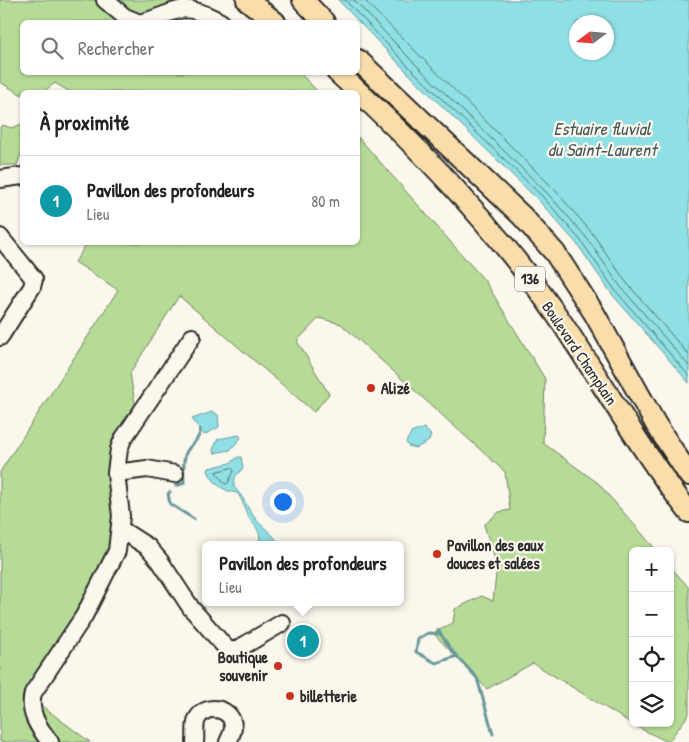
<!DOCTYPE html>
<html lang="fr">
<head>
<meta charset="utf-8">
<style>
	:root { --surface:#fff; --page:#f6f6f6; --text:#222; --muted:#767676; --line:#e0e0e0; --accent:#1a73e8 }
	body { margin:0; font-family:"Patrick Hand",sans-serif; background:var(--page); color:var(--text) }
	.controls { position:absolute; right:15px; bottom:15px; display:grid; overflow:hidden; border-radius:8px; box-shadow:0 1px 4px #0004 }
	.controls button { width:45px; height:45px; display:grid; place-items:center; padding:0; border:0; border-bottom:1px solid var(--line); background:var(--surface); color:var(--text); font:25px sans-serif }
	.compass { position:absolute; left:569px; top:15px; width:45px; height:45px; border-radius:50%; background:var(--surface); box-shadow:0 1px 4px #0004; rotate:254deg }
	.you { position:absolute; left:282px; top:501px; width:18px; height:18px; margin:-12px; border:4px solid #fff; border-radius:50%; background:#1a73e8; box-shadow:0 0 0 8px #1a73e833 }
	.badge { display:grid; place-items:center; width:32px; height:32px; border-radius:50%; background:var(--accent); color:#fff; font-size:16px; font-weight:700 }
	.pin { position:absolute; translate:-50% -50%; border:2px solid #fff; box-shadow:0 1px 5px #0006 }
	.popup { position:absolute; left:202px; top:541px; width:202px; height:65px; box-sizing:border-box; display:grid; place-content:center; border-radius:8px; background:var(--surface); filter:drop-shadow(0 1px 4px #0005); font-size:16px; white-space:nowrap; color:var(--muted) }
	.popup b { font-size:19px; color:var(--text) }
	.popup::after { content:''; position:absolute; left:50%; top:100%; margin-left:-10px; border:10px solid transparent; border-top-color:var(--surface) }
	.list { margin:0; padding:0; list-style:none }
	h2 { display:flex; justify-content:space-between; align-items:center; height:65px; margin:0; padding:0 20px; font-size:21px }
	h2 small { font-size:16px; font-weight:400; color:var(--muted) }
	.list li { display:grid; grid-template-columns:32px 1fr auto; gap:15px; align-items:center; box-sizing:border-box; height:90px; padding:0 20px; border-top:1px solid var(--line) }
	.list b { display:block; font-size:19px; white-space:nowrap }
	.list p { margin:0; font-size:16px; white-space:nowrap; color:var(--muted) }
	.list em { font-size:16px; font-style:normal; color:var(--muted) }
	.icon { flex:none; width:28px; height:28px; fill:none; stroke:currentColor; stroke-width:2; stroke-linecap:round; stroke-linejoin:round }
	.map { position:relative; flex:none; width:689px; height:742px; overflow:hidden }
	.search { position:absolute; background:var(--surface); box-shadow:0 1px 4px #0004; left:20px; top:20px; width:340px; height:55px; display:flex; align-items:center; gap:12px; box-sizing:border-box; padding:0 18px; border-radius:8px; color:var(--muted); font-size:19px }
	.panel { position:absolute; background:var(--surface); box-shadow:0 1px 4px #0004; left:20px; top:90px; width:340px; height:155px; border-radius:8px }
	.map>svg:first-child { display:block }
</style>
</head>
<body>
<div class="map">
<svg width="689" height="742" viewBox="0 0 689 742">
	<rect width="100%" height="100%" fill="#fbf7ec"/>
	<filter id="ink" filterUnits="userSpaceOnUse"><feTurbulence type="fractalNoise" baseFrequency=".02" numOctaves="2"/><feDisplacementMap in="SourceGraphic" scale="10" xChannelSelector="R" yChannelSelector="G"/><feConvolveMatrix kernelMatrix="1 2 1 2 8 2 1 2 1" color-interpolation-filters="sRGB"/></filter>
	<g filter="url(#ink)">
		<g fill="#b5db96" stroke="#708360">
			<polygon points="0,0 94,0 125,22 22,22 22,72 300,73 318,92 70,92 55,83 43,92 22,92 22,95 0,82"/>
			<polygon points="112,0 175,0 140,18"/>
			<path d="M 22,124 L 22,136 L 19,135 C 25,146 21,154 17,165 L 0,165 L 0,127 L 3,125 L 11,128 Z"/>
			<polygon points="358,137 485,281 545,379 543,443 598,483 657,551 633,551 633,723 670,723 670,566 689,588 689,714 668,742 637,727 533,663 487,689 433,633 453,623 455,609 482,596 493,601 497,566 484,525 499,512 510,510 505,472 341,324 319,318 297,341 329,394 314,412 179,296 130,373 136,410 115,452 114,563 27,695 90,742 0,742 0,472 118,290 75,262 87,243 358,242"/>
		</g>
		<g fill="#8fe0e5" stroke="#67989b" fill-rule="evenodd">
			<path d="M 338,0 L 689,0 L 689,383 L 611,293 L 577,244 L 540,202 L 406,71 ZM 576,22 L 606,22 L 606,52 L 576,52 Z"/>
			<polygon points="212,412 218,415 219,427 204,435 192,419"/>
			<polygon points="424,428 431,435 429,441 416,448 408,446 406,442 411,433"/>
			<polygon points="239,435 241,438 230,450 214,453 213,450 218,439"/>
			<path d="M 238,457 L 241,457 L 243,468 L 235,477 L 234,487 C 244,497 247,508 255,518 C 262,528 274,533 279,545 L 258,545 C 264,531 253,526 248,516 C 244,508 243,500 237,493 C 223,491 214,484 208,471 L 209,468 L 230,463 Z"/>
		</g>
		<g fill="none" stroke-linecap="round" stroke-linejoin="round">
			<g stroke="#537375" stroke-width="1">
				<polyline points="345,0 409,67 544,198 581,241 615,290 689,376"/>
				<polyline points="354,0 414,63 548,194 586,237 620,286 689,366"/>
				<polyline points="364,0 554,189 592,233 626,282 689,355"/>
				<polygon points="232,468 234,471 228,483 225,484 216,472"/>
			</g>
			<g stroke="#67989b" stroke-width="3">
				<path d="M 176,486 L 184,483 C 184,473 182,459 187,451 C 191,444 201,439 200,429"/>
				<polyline points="170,492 168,494 170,504 194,519"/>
				<polyline points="438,630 452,651 477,678 493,734"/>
				<polyline points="441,634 428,633 418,639 416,652 436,663 457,656"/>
			</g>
			<defs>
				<g id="minor">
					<polyline points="105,0 125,17 137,22"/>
					<path d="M 143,22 C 182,11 179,0 221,22"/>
					<polyline points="0,179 22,176"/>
					<polyline points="0,237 34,279 32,287 0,337"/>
					<polyline points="116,473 147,469 175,474"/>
					<polyline points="120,529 148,547 160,561 191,608 227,649 232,651 238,649 282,623"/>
					<path d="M 50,742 C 38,727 28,712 33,693 L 84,616 L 117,551 L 121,516 L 116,473 L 119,449 L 123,439 L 192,337"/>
					<path d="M 195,742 C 196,734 194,726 197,719 C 206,702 233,708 233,727 C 233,732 230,738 228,742"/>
				</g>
				<g id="major">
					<polyline points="247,0 275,22"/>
					<polyline points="303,0 324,22"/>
					<polyline points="358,60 522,216 555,253 594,313 655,423 689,475"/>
					<path d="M 337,72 C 419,147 495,226 558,317 C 602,382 641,451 689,512"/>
				</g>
			</defs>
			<use href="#minor" stroke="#2b2b2b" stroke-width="20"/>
			<use href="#major" stroke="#2b2b2b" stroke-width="24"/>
			<use href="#minor" stroke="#fbf7ec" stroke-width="16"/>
			<use href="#major" stroke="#f9deab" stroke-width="20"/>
		</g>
	</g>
	<g fill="#c8321e" stroke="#fbf7ec" stroke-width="2">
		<circle cx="371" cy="388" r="5"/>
		<circle cx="437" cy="554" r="5"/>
		<circle cx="278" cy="666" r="5"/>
		<circle cx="290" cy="696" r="5"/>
	</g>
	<g text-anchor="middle" stroke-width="4.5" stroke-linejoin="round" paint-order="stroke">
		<rect fill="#fbf7ec" stroke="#696865" stroke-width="1" x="515" y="266.5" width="30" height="25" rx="4"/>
		<g font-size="15" font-weight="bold" fill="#2b2b2b">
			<text x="530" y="284">136</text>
		</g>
		<g font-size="16" fill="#2b2b2b" stroke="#fbf7ec">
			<text transform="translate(580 353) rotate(56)" y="6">Boulevard Champlain</text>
		</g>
		<g font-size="16" font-weight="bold" fill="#2b2b2b" stroke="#fbf7ec" text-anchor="start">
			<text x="381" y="394">Alizé</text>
			<text x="447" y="551">Pavillon des eaux<tspan x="447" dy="18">douces et salées</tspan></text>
			<text x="268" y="663" text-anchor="end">Boutique<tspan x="268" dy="18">souvenir</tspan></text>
			<text x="300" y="702">billetterie</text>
		</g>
		<g font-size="18" font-style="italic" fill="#44585a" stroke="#fbf7ec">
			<text x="602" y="135">Estuaire fluvial<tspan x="602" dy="21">du Saint-Laurent</tspan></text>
		</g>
	</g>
</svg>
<div class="controls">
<button>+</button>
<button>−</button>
<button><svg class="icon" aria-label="locate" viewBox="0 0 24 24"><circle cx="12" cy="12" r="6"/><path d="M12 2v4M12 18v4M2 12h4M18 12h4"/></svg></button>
<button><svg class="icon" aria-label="layers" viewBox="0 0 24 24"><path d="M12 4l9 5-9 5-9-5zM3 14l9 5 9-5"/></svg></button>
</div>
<svg class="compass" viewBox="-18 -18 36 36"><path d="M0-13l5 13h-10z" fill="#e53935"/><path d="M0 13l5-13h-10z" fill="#767676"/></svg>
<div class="you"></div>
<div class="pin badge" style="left:303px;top:641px;background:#0f9aa8">1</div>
<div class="popup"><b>Pavillon des profondeurs</b>Lieu</div>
<div class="search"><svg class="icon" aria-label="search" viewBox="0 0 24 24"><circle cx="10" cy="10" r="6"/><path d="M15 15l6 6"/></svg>Rechercher</div>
<section class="panel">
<h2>À proximité<small></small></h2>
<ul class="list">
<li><span class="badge" style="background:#0f9aa8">1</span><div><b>Pavillon des profondeurs</b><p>Lieu</p></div><em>80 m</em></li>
</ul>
</section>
</div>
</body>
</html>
